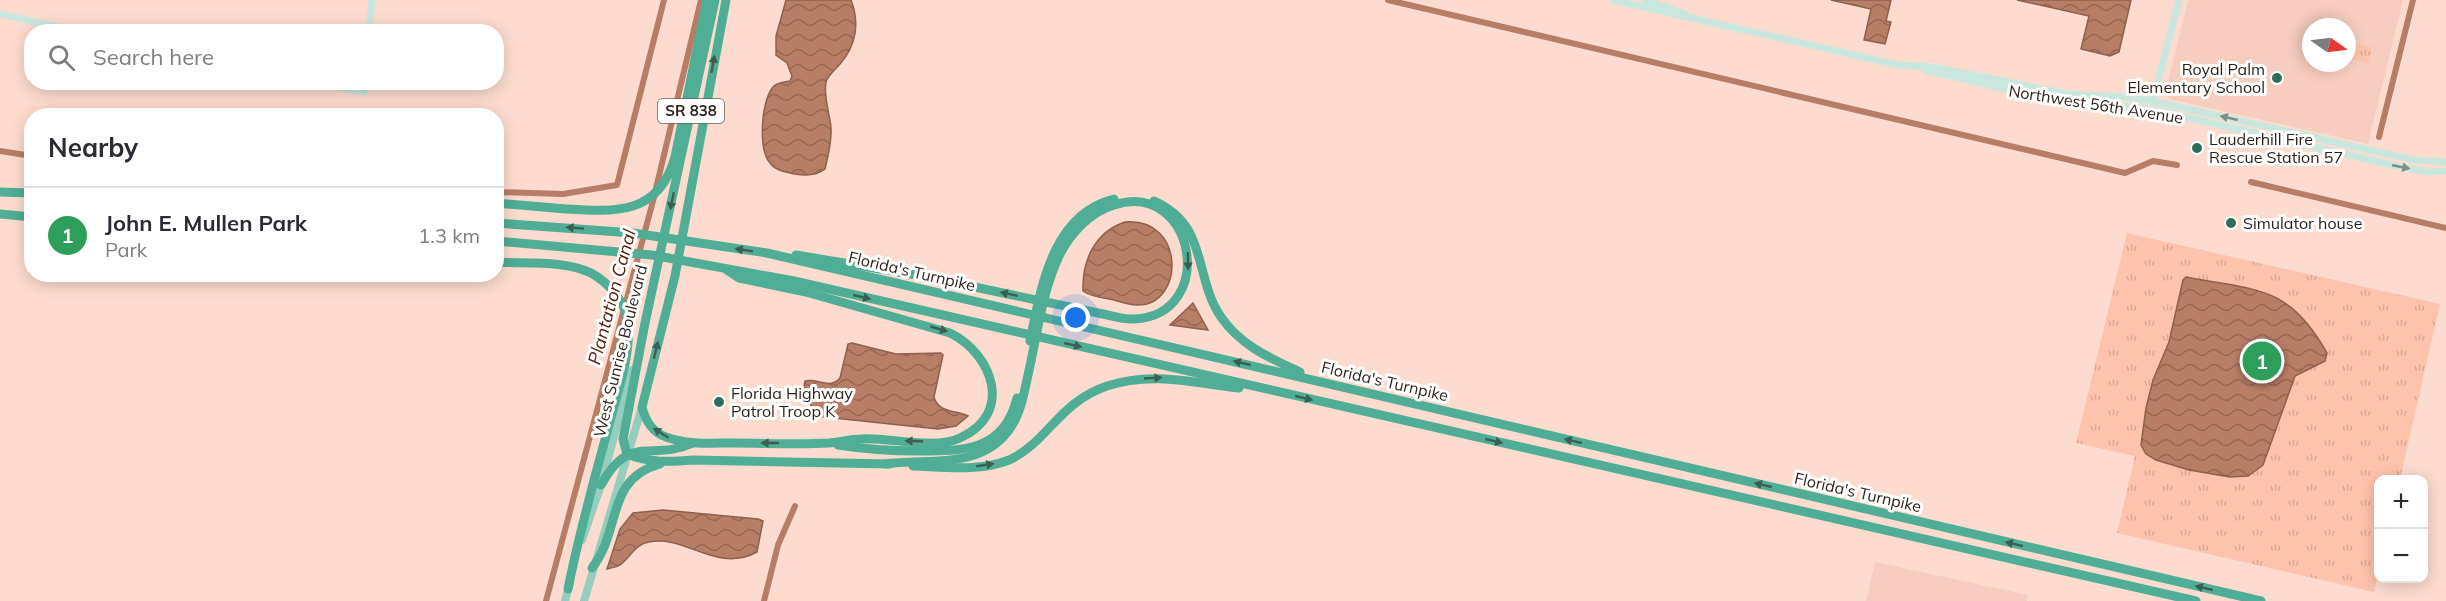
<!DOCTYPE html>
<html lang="en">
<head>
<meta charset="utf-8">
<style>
	:root { --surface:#fff; --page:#f2f2f3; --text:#2b2b33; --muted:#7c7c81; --line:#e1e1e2; --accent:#111827 }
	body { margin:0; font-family:Mulish,sans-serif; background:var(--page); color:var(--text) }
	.controls { position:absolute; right:18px; bottom:18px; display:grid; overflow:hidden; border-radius:12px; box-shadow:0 3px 15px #0003 }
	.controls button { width:54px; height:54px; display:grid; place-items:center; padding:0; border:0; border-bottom:2px solid var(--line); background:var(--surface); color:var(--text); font:30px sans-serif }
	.compass { position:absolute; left:2302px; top:18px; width:54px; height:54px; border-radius:50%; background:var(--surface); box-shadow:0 3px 15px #0003; rotate:104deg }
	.you { position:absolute; left:1076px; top:318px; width:21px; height:21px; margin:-15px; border:4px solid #fff; border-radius:50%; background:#1a73e8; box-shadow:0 0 0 9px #1a73e833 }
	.badge { display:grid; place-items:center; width:39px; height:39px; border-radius:50%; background:var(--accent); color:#fff; font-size:20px; font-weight:700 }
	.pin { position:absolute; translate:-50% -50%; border:3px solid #fff; box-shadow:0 2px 6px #0006 }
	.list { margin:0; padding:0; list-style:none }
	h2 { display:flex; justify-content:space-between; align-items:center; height:78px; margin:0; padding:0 24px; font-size:26px }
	h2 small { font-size:20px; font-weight:400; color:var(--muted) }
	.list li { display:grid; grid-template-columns:39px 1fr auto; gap:18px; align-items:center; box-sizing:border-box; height:96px; padding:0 24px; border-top:2px solid var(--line) }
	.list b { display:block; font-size:22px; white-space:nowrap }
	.list p { margin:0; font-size:20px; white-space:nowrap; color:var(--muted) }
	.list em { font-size:20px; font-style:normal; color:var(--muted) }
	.icon { flex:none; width:33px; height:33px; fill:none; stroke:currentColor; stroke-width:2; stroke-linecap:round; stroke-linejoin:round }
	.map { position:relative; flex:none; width:2446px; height:601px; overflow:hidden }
	.search { position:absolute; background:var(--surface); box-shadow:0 3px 15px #0003; left:24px; top:24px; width:480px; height:66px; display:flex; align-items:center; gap:15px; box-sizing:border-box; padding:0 21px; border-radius:24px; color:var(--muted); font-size:22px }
	.panel { position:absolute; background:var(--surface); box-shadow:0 3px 15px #0003; left:24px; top:108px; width:480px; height:174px; border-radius:24px }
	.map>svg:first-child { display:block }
</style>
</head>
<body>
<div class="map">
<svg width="2446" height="601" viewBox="0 0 2446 601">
	<defs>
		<pattern id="grass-tufts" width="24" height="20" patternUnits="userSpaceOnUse" patternTransform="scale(1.5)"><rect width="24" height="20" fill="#fec3ac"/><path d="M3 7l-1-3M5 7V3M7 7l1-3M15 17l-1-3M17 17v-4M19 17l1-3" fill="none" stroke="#daa793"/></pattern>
		<pattern id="water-waves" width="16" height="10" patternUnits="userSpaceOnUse" patternTransform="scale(1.5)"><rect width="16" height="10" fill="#b77d65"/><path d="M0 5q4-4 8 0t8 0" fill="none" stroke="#956652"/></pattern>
	</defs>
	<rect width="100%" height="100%" fill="#fddccf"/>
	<g fill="#f6cdbe" fill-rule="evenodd">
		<path d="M 2188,0 L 2403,0 L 2368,144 L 2170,99 L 2165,93 ZM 2311,27 L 2347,27 L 2347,63 L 2311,63 Z"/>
		<polygon points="1875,562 2028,595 2027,601 1866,601"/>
	</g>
	<g fill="url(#grass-tufts)">
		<polygon points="2358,44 2372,47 2368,64 2351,59 2353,47"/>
		<polygon points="2127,233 2440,304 2400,479 2378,480 2378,574 2374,592 2117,533 2135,456 2076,443"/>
	</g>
	<g fill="url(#water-waves)" stroke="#8d614e" stroke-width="1.5">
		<path d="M 786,0 L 851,0 C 860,23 856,46 840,64 C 835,70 828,75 826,82 C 823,96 830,114 831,128 C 832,142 828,156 825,169 C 816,176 806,176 795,174 C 785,172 776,171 770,163 C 758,149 761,101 773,87 C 777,82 784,82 790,81 L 792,76 L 787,63 L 776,55 L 776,36 Z"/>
		<polygon points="1831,0 1891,0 1886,21 1891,22 1885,44 1864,40 1871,9"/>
		<polygon points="2017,0 2131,0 2119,52 2110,56 2081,49 2089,16"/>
		<path d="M 1125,222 C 1186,217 1185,306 1137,305 C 1130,305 1121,302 1114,300 C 1104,298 1091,297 1083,291 C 1082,260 1095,232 1125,222 Z"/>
		<path d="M 2186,277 C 2257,291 2288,284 2327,353 L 2325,361 L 2295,376 L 2263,465 L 2248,476 L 2230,477 L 2189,470 L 2156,460 L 2146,454 L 2141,445 L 2146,408 L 2153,380 L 2169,342 L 2183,280 Z"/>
		<polygon points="1193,303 1208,330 1170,325"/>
		<path d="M 852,343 L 896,354 L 941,353 L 943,355 L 934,397 C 938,413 956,410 968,416 L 956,426 L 938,429 L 815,416 L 804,386 L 805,381 C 818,378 830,390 840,378 L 848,344 Z"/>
		<path d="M 663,510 L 758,519 L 763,521 L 757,552 C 716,574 685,534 649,542 C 635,544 630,558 620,565 C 617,567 611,568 607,569 L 620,529 L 633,513 Z"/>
	</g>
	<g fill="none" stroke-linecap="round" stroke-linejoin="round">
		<g stroke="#b77d65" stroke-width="6">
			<polyline points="1388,0 2125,173 2153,161 2177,165"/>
			<polyline points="2379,137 2413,0"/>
			<polyline points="0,151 32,156"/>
			<polyline points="2251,182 2446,228"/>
			<polyline points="496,192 563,194 617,185 664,0"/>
			<polyline points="546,601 653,201 701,0"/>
			<polyline points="764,601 778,545 795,506"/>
		</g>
		<g stroke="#cae7df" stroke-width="7">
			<polyline points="1613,0 1898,65 1933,67 2067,94 2126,97 2153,101 2414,160 2446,162"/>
			<polyline points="1645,0 1685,14"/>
			<polyline points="0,14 79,32"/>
			<polyline points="369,32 372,0"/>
			<polyline points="1925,70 2043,98 2151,109 2392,165 2426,172 2446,171"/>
			<polyline points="313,82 364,92 365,82"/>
			<polyline points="2153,101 2179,0"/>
		</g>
		<g stroke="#95cebf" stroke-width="8">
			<polyline points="582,540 601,485 632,370"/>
			<polyline points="565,601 570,583"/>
			<polyline points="584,601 642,407"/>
		</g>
		<g stroke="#4fae95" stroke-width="9">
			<path d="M 726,0 L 675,276 L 642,407 C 645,420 653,433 666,437 C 688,445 711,443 734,443 C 765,443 798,445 829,443 C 840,442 850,439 861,439 C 889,437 935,450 960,438 C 1014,414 993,354 950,333 L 806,292 L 739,278 L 727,270"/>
			<polyline points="0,192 32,193"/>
			<path d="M 1154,201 C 1209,225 1193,276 1221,317 C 1241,346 1270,358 1300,372"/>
			<path d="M 496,203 C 520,205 543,207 566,209 C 616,212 659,215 675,157 L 707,0"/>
			<polyline points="0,214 32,217"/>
			<polyline points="496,223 633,233 767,253 2261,601"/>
			<polyline points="496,241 652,255 794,281 2196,601"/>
			<path d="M 796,255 L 922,276 L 1103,314 C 1113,316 1124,320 1134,319 C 1219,315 1195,179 1114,205 C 1090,212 1070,234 1059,256 C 1042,292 1037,336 1028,375 C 1024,393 1021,412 1011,427 C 1002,441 988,451 971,456 C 945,464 913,460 885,464"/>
			<path d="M 496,262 C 525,264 565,260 591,273 C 609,283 626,302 628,323 C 631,357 617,393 609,425 C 594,480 579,533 568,589"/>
			<path d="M 1030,341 C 1041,288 1052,214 1114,199"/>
			<path d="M 838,445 C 864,449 890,451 917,451 C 962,451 1004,452 1017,398"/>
			<path d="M 627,454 C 649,463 670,462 694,460 L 890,464"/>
			<polyline points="627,454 623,439 645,323 715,0"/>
			<path d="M 913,466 C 944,467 979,472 1009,460 C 1047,443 1059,402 1107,386 C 1152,371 1194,383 1239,388"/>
			<path d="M 601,485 C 630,432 651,462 693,443"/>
			<path d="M 592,568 C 622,530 605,479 660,464"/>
		</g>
	</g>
	<defs><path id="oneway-solid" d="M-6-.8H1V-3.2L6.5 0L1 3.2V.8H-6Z" transform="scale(1.5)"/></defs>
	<g fill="#3b5f51">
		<use href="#oneway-solid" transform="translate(713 64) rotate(-80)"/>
		<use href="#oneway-solid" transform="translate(672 201) rotate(102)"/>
		<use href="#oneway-solid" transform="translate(575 228) rotate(-176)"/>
		<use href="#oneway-solid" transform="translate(744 250) rotate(-171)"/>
		<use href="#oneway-solid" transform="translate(1188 261) rotate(89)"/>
		<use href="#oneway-solid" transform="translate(1009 294) rotate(-168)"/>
		<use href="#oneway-solid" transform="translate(862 297) rotate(13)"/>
		<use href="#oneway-solid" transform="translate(939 329) rotate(16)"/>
		<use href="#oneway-solid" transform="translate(1073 345) rotate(13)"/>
		<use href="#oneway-solid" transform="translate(656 350) rotate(-76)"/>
		<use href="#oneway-solid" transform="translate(1242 363) rotate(-167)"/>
		<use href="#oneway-solid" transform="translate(1153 378) rotate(-3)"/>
		<use href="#oneway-solid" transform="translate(1304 398) rotate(13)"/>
		<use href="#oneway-solid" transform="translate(661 433) rotate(-148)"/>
		<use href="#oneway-solid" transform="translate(914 441) rotate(-178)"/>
		<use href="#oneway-solid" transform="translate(1494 441) rotate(13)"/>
		<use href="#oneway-solid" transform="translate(1573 441) rotate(-167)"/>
		<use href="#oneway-solid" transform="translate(770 443) rotate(180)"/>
		<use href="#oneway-solid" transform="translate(985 465) rotate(-9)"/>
		<use href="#oneway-solid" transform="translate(1763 485) rotate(-167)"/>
		<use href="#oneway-solid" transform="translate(2014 544) rotate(-167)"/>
		<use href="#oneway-solid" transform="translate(2204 588) rotate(-167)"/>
	</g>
	<g fill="#828d86">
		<use href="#oneway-solid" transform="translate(2229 118) rotate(-167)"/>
		<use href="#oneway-solid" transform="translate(2401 167) rotate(11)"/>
	</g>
	<g fill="#2d6e5d" stroke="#fff" stroke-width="2">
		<circle cx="2277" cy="78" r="6"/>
		<circle cx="2197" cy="148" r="6"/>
		<circle cx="2231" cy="223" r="6"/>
		<circle cx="719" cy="402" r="6"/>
	</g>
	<g text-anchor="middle" stroke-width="6" stroke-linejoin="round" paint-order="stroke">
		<rect fill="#fff" stroke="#6b625f" stroke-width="1.5" x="658" y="99" width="66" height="24" rx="4.5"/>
		<g font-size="15" font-weight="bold" fill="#2b1f1a">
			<text x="691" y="116">SR 838</text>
		</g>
		<g font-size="16" fill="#2b1f1a" stroke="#fff" text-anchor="start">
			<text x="2265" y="75" text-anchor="end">Royal Palm<tspan x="2265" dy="18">Elementary School</tspan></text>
			<text x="2209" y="145">Lauderhill Fire<tspan x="2209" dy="18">Rescue Station 57</tspan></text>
			<text x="2243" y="229">Simulator house</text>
			<text x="731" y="399">Florida Highway<tspan x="731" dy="18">Patrol Troop K</tspan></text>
		</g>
		<g font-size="16" fill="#2b1f1a" stroke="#fff">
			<text transform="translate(2096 104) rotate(9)" y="6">Northwest 56th Avenue</text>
			<text transform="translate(912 271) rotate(13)" y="6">Florida's Turnpike</text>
			<text transform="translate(620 351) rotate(-76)" y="6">West Sunrise Boulevard</text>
			<text transform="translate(1385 381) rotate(13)" y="6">Florida's Turnpike</text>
			<text transform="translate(1858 492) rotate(13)" y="6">Florida's Turnpike</text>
		</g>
		<g font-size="18" font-style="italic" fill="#531d02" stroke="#fff">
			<text transform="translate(612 297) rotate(-75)" y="6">Plantation Canal</text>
		</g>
	</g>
</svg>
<div class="controls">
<button>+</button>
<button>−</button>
</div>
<svg class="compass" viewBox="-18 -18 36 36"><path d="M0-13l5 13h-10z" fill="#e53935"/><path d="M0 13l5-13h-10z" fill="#7c7c81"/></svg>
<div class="you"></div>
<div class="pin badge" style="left:2262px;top:361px;background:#2e9e5b">1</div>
<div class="search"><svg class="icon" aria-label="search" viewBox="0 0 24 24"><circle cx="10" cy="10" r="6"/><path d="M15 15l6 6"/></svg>Search here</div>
<section class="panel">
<h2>Nearby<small></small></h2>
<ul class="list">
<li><span class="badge" style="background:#2e9e5b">1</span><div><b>John E. Mullen Park</b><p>Park</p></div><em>1.3 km</em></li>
</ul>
</section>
</div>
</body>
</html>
